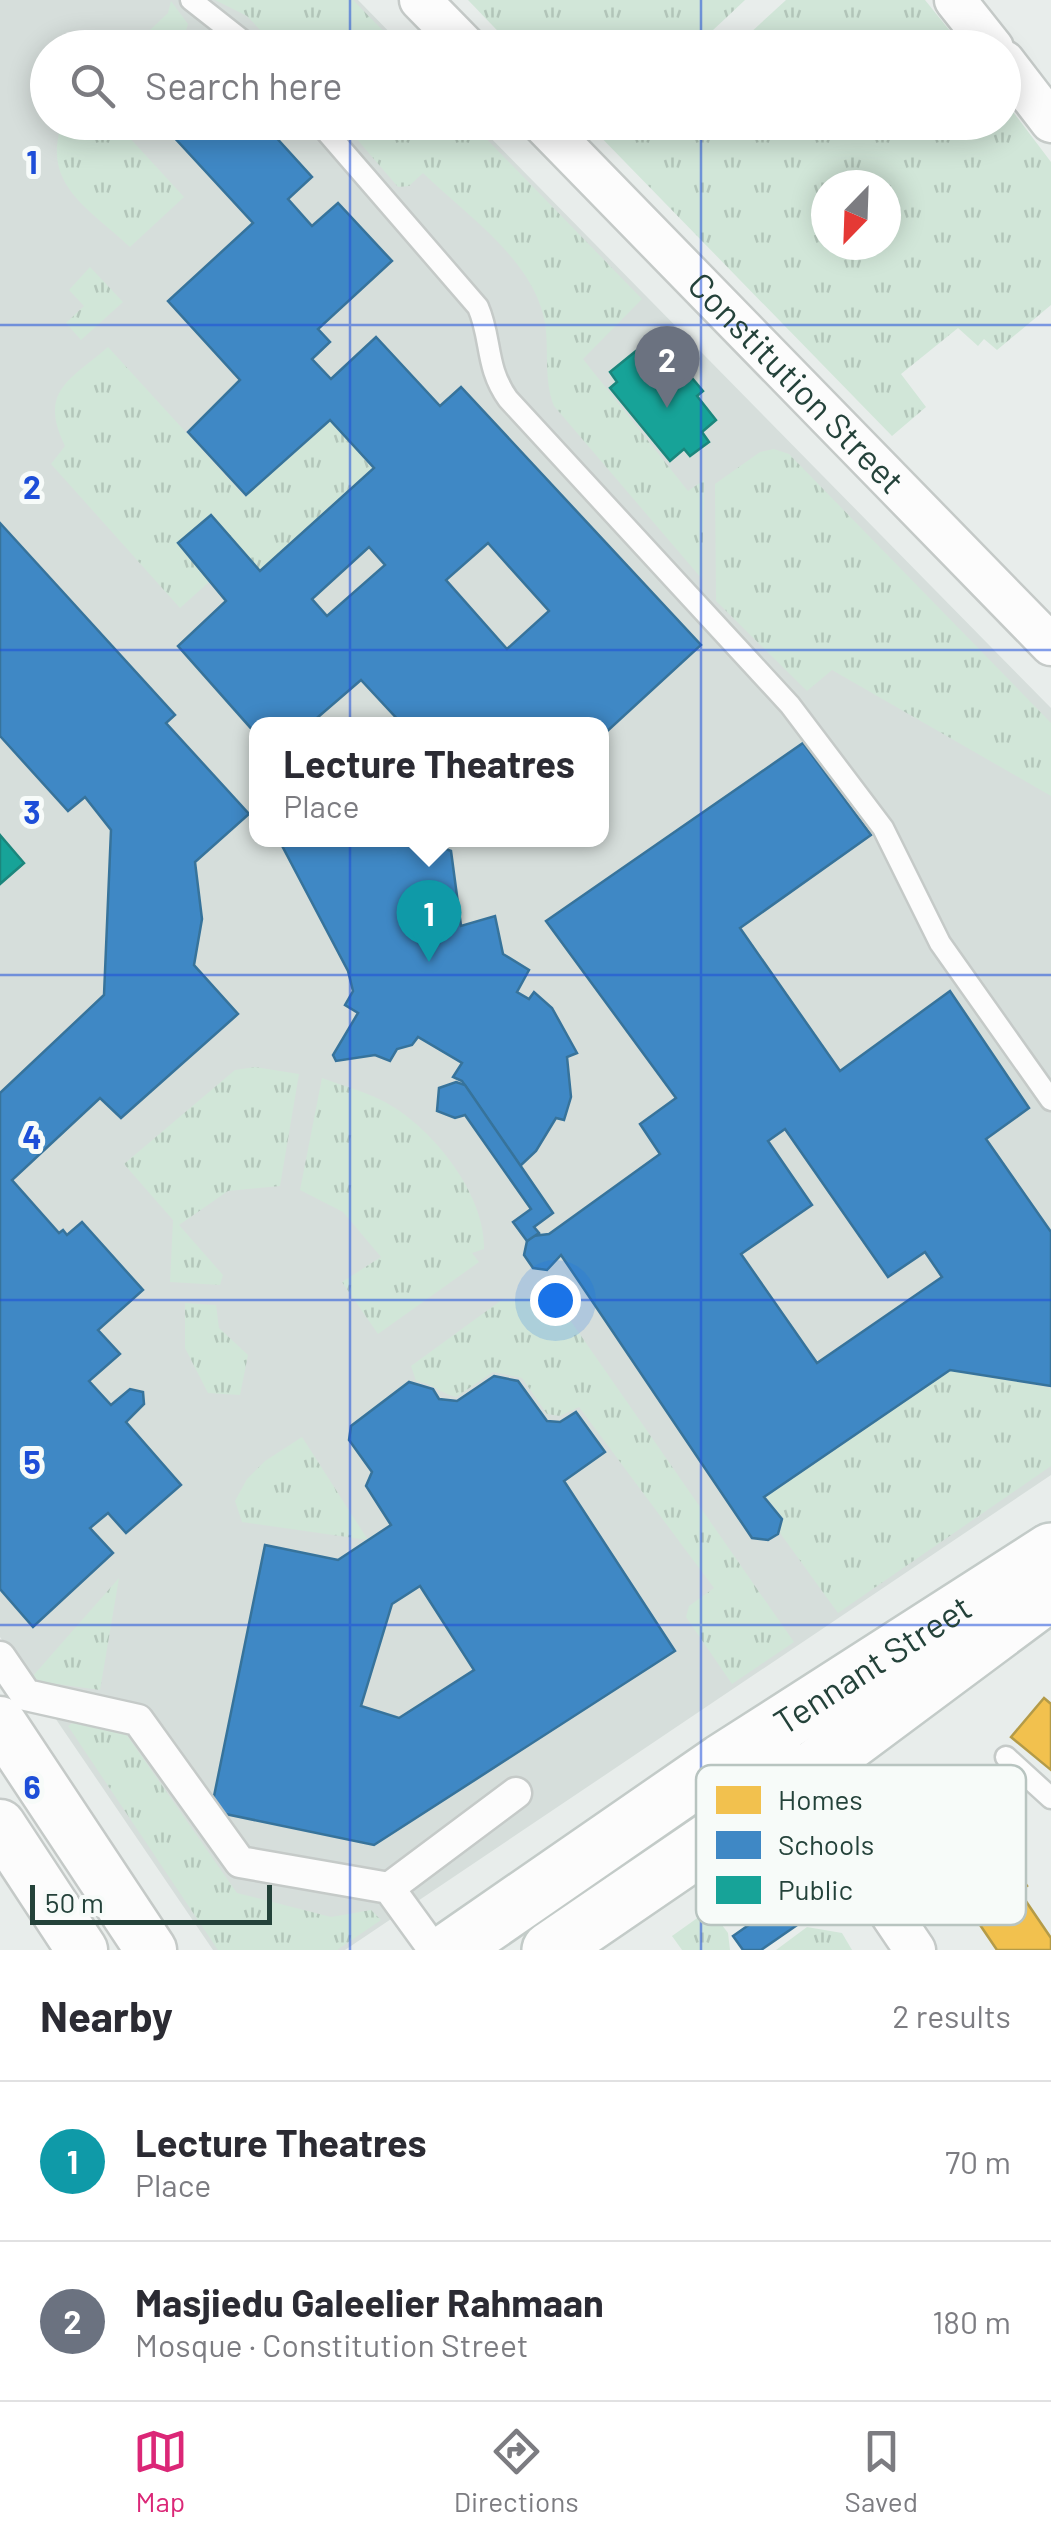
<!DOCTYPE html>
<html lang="en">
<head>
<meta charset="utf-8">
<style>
	:root { --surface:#fff; --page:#f2f2f3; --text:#2b2b33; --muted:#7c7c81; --line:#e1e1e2; --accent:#db2777 }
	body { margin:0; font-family:Barlow,sans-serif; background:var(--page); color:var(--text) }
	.compass { position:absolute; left:811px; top:170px; width:90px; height:90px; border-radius:50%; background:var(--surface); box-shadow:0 5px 25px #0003; rotate:203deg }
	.scale { position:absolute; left:30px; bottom:25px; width:242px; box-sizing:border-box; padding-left:10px; border:5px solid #24423a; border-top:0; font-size:28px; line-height:35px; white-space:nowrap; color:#24423a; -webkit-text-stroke:8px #f7fbf9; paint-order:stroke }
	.you { position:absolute; left:555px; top:1300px; width:35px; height:35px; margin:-25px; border:8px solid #fff; border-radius:50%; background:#1a73e8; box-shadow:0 0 0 15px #1a73e833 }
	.badge { display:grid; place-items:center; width:65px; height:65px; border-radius:50%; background:var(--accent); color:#fff; font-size:32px; font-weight:700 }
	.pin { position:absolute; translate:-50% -82px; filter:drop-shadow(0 2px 5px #0008) }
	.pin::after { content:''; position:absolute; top:52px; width:35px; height:30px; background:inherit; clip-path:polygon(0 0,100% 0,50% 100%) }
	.popup { position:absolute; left:249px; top:717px; width:360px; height:130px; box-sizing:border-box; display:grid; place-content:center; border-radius:20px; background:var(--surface); filter:drop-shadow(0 2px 8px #0005); font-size:32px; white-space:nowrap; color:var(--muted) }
	.popup b { font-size:38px; color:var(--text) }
	.popup::after { content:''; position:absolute; left:50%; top:100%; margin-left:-20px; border:20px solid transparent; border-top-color:var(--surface) }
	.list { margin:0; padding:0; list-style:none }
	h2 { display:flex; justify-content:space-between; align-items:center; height:130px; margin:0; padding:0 40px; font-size:42px }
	h2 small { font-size:32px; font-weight:400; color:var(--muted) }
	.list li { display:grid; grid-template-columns:65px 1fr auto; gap:30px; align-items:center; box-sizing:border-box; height:160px; padding:0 40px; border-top:2px solid var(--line) }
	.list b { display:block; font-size:38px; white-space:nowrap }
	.list p { margin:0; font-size:32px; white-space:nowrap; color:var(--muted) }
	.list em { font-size:32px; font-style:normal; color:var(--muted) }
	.icon { flex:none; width:55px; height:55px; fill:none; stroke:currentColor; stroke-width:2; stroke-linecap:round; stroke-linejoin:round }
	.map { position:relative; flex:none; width:1051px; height:1950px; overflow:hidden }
	.search { position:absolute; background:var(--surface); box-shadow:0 5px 25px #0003; left:30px; right:30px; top:30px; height:110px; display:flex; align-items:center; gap:25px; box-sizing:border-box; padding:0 35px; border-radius:55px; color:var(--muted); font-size:38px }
	.sheet { height:450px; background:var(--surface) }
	nav { display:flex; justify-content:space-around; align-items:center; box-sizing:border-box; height:140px; border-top:2px solid var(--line); background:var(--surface); font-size:28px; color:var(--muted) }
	nav a { display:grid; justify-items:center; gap:5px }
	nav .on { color:var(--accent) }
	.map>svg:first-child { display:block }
</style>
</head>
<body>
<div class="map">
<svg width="1051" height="1950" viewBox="0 0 1051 1950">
	<defs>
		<pattern id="grass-tufts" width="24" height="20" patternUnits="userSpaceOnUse" patternTransform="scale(2.5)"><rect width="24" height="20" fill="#d1e6d8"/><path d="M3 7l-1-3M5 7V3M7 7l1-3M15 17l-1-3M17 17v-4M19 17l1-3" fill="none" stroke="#b3c6ba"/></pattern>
	</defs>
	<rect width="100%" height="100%" fill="#e8edeb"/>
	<path fill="#d6dedb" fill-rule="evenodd" d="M 0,0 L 358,0 L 404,47 L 48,48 L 48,122 L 476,123 L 1051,708 L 1051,1475 L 345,1950 L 213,1950 L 0,1637 ZM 256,724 L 602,724 L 602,840 L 256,840 Z"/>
	<g fill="url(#grass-tufts)" fill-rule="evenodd">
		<polygon points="215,0 353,0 399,47 276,47 247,16"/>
		<polygon points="468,0 745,0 695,47 514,48"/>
		<polygon points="786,0 925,0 963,47 735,47"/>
		<polygon points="171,1 188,24 181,47 132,47 168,13"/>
		<path d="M 1004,100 L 1051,162 L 1051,305 L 997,350 L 984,339 L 978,346 L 958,328 L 901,374 L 926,407 L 892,436 L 587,123 L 1004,122 ZM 826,185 L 886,185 L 886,245 L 826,245 Z"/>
		<path d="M 62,123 L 116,123 L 184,197 L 130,247 C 89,208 41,185 62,123 Z"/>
		<path d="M 343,123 L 471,123 L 642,299 L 583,359 L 688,491 L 704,480 L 702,579 L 554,406 C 542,375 551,344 543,314 C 528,256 464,213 423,173 L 409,186 L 398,187 Z"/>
		<polygon points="90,267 123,302 81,340 66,323 84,306 69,290"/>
		<path d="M 108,347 L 245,497 L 330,421 L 372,468 L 260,570 L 211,514 L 177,543 L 209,582 L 180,608 L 51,464 L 65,446 C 38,391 70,380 108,347 Z"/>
		<polygon points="774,449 789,454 1051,723 1051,796 832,670 807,691 716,601 715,484 760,452"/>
		<polygon points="255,1067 299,1074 280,1186 228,1191 179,1225 223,1275 220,1285 170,1282 173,1220 124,1164 235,1070"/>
		<path d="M 322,1078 C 341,1085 363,1091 381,1100 C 430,1124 486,1194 484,1249 L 472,1253 L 479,1262 L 378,1334 L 342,1282 L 381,1257 L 343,1212 L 300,1190 Z"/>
		<path d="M 554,1297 L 794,1642 L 732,1684 L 686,1617 L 689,1606 L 714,1588 L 579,1407 L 560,1416 L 547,1414 L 522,1378 L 493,1372 L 456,1397 C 440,1393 433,1384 416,1381 L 411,1366 L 503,1299 Z"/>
		<polygon points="185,1303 216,1305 219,1328 248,1355 240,1395 208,1393 185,1348"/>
		<polygon points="950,1370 1051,1388 1051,1466 838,1613 780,1533 783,1518 766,1497"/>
		<polygon points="302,1437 368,1540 242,1522 235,1501 247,1479 265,1461"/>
		<polygon points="119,1578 100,1690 35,1681 32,1677"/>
		<polygon points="79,1719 124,1731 237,1893 331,1917 371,1910 381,1920 337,1950 218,1950 68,1726"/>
		<polygon points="710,1909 728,1933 730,1950 682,1950 672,1936"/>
		<polygon points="807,1927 842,1933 852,1950 776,1950"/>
	</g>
	<g fill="#f2c14e" stroke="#b49b48" stroke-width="2.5">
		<polygon points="1044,1698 1051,1704 1051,1770 1011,1737"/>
		<polygon points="953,1784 998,1852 1002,1849 1027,1886 1019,1891 1051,1938 1051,1950 997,1950 974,1916 982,1911 914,1809"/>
	</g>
	<g fill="#3f88c5" stroke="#37739b" stroke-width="2.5" fill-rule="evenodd">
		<path d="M 160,122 L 262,122 L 312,177 L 288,199 L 312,226 L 338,203 L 392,261 L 318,329 L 330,342 L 312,359 L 331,379 L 376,337 L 440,406 L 461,387 L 701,645 L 602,736 L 602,724 L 402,724 L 361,680 L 310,724 L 256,724 L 256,734 L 178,646 L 226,601 L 178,543 L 211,515 L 260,571 L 374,468 L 330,420 L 246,495 L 188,432 L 240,380 L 168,301 L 253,223 ZM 488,543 L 549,611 L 507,649 L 446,580 ZM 369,547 L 385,565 L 327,616 L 312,599 Z"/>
		<polygon points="0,523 175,715 166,723 249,814 195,862 202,919 194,965 238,1014 121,1118 100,1098 12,1180 59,1233 63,1230 67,1235 82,1222 143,1290 98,1330 120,1354 89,1381 111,1405 130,1389 143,1392 144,1404 126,1422 181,1485 126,1533 108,1513 90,1528 113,1553 33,1627 0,1589 0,1093 104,995 111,830 85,797 68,811 0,736"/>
		<path d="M 803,743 L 871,835 L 740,928 L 840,1071 L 950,991 L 1029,1108 L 986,1139 L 1051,1232 L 1051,1386 L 950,1370 L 764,1497 L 782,1519 L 778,1534 L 768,1540 L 752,1538 L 561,1255 L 547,1270 L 533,1268 L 524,1255 L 527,1241 L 533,1236 L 549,1234 L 660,1154 L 640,1124 L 676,1098 L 546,921 ZM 785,1129 L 888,1277 L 925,1252 L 942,1277 L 817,1363 L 741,1254 L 812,1205 L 768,1141 Z"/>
		<polygon points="279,840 436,840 436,845 451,851 461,926 495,916 503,954 529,970 517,992 529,999 534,992 552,1008 577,1053 567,1057 571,1097 564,1120 556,1118 536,1151 520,1166 462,1081 453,1077 462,1063 418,1037 412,1045 397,1049 390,1061 375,1055 336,1061 333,1055 358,1013 345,1005 353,991 348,971"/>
		<polygon points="456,1082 465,1085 553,1213 534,1227 539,1233 527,1241 513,1222 531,1209 465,1115 455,1118 437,1111 439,1088"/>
		<path d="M 494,1376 L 518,1381 L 547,1421 L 560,1422 L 576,1412 L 605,1452 L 564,1481 L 675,1651 L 374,1845 L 211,1811 L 265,1545 L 338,1560 L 391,1525 L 366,1486 L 372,1472 L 349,1440 L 351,1426 L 409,1382 L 433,1389 L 439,1399 L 457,1401 ZM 420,1586 L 474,1670 L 399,1718 L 361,1706 L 392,1604 Z"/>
		<polygon points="800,1889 816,1912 761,1950 743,1950 733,1936"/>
	</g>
	<g fill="#17a398" stroke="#1b867c" stroke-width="2.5">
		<polygon points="652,338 661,348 657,352 679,379 687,372 703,391 697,396 716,420 702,432 709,442 690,456 684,449 670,461 610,388 617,382 610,372"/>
		<polygon points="0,835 24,863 0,884"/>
	</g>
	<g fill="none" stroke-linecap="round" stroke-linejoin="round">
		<defs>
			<g id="service">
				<polyline points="191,0 252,48"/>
				<path d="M 318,122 L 478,307 C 492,339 485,367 508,399 L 790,705 L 883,828 L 940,943 L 1051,1100"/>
				<polyline points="1006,1757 1051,1798"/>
			</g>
			<g id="pedestrian">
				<polyline points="0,1657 26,1695 138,1720 240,1862 389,1888 434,1950"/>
				<polyline points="389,1888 516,1793"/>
			</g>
			<g id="minor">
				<polyline points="420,0 467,48"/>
				<polyline points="955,0 993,48"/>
				<polyline points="1004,61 1051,122"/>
				<path id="s1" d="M 541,122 L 1051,645"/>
				<polyline points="784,1756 915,1950"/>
			</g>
			<g id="tertiary">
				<polyline points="0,1722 151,1950"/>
				<polyline points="0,1825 82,1950"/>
			</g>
			<g id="secondary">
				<path id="s2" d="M 450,1950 L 722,1762 L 1051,1551"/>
				<polyline points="550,1950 800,1779 1051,1592"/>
			</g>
		</defs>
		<use href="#service" stroke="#c5cac8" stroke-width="25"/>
		<use href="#pedestrian" stroke="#c5cac8" stroke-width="35"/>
		<use href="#minor" stroke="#c5cac8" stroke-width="45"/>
		<use href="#tertiary" stroke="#c5cac8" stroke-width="55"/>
		<use href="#secondary" stroke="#c3cbc8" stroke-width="60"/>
		<use href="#service" stroke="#fcfcfc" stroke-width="20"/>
		<use href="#pedestrian" stroke="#fcfcfc" stroke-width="30"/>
		<use href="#minor" stroke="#fcfcfc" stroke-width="40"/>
		<use href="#tertiary" stroke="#fcfcfc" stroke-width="50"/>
		<use href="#secondary" stroke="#fcfcfc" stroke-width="55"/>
	</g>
	<path fill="none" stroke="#1d4ed8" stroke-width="2.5" stroke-opacity="0.55" d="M 350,0 L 350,48M 701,0 L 701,48M 350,122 L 350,1950M 701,122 L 701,1950M 0,325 L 1051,325M 0,650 L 1051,650M 0,975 L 1051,975M 0,1300 L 1051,1300M 0,1625 L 1051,1625"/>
	<g text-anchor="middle" stroke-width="10" stroke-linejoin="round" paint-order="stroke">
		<g font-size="35" fill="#24423a" stroke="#f7fbf9">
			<text dy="12" stroke="none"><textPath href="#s1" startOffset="365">Constitution Street</textPath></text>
			<text dy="12" stroke="none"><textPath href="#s2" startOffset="510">Tennant Street</textPath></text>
		</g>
	</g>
	<rect x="696" y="1765" width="330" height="160" rx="15" fill="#f7fbf9" stroke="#b8c4c0" stroke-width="2.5"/>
	<rect x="716" y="1786" width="45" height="28" fill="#f2c14e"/>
	<rect x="716" y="1831" width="45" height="28" fill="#3f88c5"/>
	<rect x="716" y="1876" width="45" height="28" fill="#17a398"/>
	<g font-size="28" fill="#24423a">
		<text x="778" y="1810">Homes</text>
		<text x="778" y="1855">Schools</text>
		<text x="778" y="1900">Public</text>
	</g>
	<g font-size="32" text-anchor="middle" font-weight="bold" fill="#1d4ed8" stroke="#f7fbf9" stroke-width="10" stroke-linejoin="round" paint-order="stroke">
		<text x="32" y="174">1</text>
		<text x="32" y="499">2</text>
		<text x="32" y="824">3</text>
		<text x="32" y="1149">4</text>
		<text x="32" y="1474">5</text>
		<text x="32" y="1799">6</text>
	</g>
</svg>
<svg class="compass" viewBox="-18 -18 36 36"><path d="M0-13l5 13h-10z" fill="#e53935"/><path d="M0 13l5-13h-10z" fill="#7c7c81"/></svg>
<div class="scale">50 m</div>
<div class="you"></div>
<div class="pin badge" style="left:429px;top:962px;background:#0f9aa8">1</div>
<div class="popup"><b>Lecture Theatres</b>Place</div>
<div class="pin badge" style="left:667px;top:408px;background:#6b7280">2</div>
<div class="search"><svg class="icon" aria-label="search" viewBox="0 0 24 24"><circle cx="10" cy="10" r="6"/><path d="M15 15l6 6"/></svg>Search here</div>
</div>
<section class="sheet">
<h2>Nearby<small>2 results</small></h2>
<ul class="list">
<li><span class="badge" style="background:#0f9aa8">1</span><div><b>Lecture Theatres</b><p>Place</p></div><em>70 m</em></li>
<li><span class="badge" style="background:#6b7280">2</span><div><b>Masjiedu Galeelier Rahmaan</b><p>Mosque · Constitution Street</p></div><em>180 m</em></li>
</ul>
</section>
<nav>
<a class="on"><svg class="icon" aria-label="map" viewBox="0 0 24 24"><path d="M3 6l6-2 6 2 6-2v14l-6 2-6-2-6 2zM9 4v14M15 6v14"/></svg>Map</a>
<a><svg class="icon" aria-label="directions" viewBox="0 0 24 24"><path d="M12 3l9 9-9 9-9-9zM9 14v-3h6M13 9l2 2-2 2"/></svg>Directions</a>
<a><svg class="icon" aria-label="saved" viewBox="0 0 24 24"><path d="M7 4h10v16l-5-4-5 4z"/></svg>Saved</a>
</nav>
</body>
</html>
